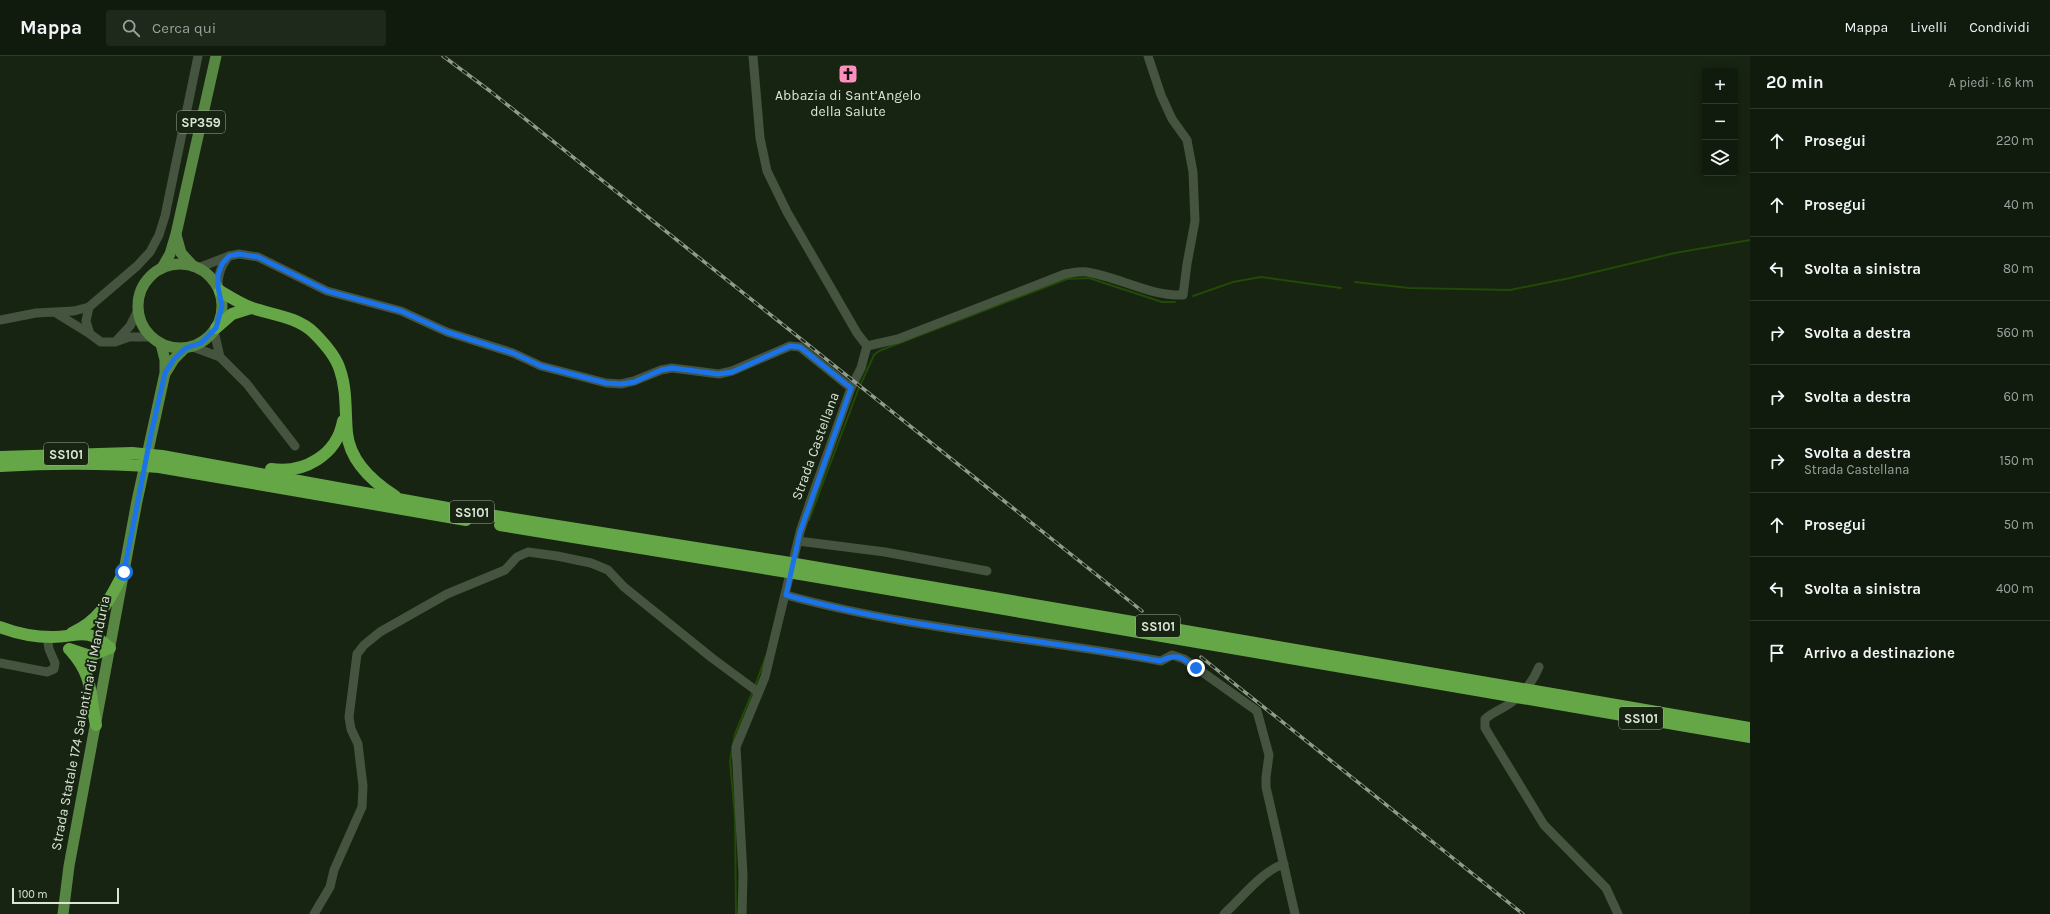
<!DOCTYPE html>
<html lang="it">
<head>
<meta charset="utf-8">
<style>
	:root { --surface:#111b0d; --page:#1e281b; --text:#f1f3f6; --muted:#9ca19d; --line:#30392e }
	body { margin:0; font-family:Karla,sans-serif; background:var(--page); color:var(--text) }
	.controls { position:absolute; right:12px; top:12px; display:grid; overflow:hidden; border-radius:4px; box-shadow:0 2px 10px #0003 }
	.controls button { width:36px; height:36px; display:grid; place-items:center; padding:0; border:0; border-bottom:1px solid var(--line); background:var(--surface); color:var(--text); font:20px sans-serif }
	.scale { position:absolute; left:12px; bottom:10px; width:107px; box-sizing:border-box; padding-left:4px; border:2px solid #dbe4d7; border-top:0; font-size:11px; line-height:14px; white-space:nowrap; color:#dbe4d7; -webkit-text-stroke:3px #172411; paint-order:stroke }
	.stop { position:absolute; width:12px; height:12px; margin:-9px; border:3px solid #1a73e8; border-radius:50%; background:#fff }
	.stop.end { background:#1a73e8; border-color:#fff; box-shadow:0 1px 4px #0008 }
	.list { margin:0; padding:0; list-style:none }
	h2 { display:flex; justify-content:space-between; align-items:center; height:52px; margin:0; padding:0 16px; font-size:17px }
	h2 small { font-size:13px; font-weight:400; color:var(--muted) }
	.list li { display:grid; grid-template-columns:26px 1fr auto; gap:12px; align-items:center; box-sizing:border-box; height:64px; padding:0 16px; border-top:1px solid var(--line) }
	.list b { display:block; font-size:15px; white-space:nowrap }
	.list p { margin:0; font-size:13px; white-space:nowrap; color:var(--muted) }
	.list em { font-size:13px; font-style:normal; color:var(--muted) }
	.icon { flex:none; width:22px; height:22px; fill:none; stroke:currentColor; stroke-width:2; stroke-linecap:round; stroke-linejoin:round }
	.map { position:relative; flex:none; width:1750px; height:858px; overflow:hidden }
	header { display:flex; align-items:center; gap:24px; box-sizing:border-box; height:56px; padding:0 20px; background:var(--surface); border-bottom:1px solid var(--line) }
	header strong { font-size:19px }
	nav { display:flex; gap:22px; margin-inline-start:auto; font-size:14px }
	.search { width:280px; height:36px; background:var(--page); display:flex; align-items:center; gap:10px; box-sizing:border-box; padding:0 14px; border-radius:4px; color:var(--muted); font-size:15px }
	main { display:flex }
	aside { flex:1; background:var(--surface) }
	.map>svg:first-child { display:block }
</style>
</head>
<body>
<header>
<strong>Mappa</strong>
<div class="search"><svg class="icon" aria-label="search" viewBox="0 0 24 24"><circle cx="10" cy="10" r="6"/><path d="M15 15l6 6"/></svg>Cerca qui</div>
<nav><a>Mappa</a><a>Livelli</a><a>Condividi</a></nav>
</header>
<main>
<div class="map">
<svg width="1750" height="858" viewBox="0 0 1750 858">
	<rect width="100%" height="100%" fill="#172411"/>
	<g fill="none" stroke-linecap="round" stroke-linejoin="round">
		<g stroke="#204a05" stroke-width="2">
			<polyline points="1355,226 1409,232 1510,234 1570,222 1675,197 1750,184"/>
			<polyline points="1193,240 1233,226 1261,221 1341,232"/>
			<polyline points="809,464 858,334 874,299 879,295 1067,223 1089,222 1162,246 1175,246"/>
			<polyline points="755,630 766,600"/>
			<polyline points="736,858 735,761 730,705 735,678 753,635"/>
		</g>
		<g stroke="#45543f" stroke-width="9">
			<polyline points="198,212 229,200 239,198 258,201 327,235 401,255 447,276 513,297 541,310 606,327 621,328 634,325 661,314 672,312 719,318 732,315 790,290 800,291 851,332"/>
			<path d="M 218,231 C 218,218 221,210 229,200"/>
			<polyline points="56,257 90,278"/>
			<polyline points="0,264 36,257 74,255 89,251"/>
			<polyline points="214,275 220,301"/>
			<polyline points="151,281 129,281 115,286 101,286 90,278 86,265 89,251 137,210 150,196 159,179 165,160 198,0"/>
			<polyline points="116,285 130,270 138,254"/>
			<path d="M 867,290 L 898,283 L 1065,218 C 1072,217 1080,215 1087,216 C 1119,221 1149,240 1183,239 L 1187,208 L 1195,165 L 1193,116 L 1187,84 L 1172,63 L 1161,39 L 1148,0"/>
			<polyline points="193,291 220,301 247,328 295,390"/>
			<polyline points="798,485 885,496 987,515"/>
			<path d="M 786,539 C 908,573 1036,582 1161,605 L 1172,599 L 1184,603 L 1257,655 L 1269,699 L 1266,721 L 1266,731 L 1295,858"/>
			<polyline points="0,607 47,616 54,613 55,607 49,593 47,581"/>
			<path d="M 1539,611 C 1533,625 1524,637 1512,646 C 1503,653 1494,655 1485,663 L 1485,672 L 1544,769 L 1606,832 L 1618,858"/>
			<polyline points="314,858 330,831 334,814 362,751 363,730 358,688 351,673 349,661 357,598 364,589 380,576 447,538 505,514 517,501 528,496 557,500 591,507 608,514 624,531 712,602 758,636"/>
			<polyline points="742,858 743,819 736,691 765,621 800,476 810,446 851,332 861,312 867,290 857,277 787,156 767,115 760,82 753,0"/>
			<path d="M 1224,858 C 1241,843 1263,814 1284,808"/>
		</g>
		<g stroke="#588643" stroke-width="11">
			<polyline points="176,179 181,197 193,210"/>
			<circle cx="180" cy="250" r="42"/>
			<polyline points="162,212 170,198 176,178 216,0"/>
			<polyline points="166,316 174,303 185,292"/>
			<polyline points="63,858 69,810 137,445 165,317 165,304 161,288"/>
		</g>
		<g stroke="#65a746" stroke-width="12">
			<path d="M 220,235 C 230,241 241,248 252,252 C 273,259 298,261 314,277 C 324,287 336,300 340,314 C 347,334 345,356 347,377 C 350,406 373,426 395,440"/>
			<polyline points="216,272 232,258 251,252"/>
			<polyline points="0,401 132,397 162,400 464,455 784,506 1750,672"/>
			<path d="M 0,410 C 53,407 106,407 159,411 L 466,464"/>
			<path d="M 271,413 C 304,418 337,399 343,365"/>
			<polyline points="500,469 806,519 1750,681"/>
			<path d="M 0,571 C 16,577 35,581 52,581 C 78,581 87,570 110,592 L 90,600 L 69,593"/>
			<path d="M 72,577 C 102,563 109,544 124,516"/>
			<path d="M 71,595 C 94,621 89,637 96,669"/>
		</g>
		<defs>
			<g id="rail">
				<polyline points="443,0 490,35 1142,555"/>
				<polyline points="1201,601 1523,858"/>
			</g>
		</defs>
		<use href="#rail" stroke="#919b8c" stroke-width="3.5"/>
		<use href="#rail" stroke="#172411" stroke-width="2" stroke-dasharray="6" stroke-linecap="butt"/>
	</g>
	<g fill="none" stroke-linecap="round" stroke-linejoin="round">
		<path stroke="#1a73e8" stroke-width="5" d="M 124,516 L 151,378 L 165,317 L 174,303 L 186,292 L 201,287 L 216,272 L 222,250 L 218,231 L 218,219 L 222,208 L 229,200 L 239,198 L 258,201 L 327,235 L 401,255 L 447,276 L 513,297 L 541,310 L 606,327 L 621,328 L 634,326 L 661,314 L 672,312 L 718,318 L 732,316 L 790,290 L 800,291 L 851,332 L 800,476 L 786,539 C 908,573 1036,582 1160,605 C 1178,597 1182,601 1196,612"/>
	</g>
	<defs>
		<symbol id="church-square" viewBox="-11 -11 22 22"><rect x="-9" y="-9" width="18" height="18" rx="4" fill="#fe8ebc" stroke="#172411"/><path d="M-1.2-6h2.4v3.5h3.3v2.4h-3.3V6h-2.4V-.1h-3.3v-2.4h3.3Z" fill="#111"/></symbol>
	</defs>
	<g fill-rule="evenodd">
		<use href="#church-square" x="837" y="7" width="22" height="22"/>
	</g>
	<g text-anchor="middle" stroke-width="4" stroke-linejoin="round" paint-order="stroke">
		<g fill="#172411" stroke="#a0aa9c" stroke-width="1">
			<rect x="177" y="55" width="48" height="22" rx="3"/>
			<rect x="44" y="387" width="44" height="22" rx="3"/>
			<rect x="450" y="445" width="44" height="22" rx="3"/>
			<rect x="1136" y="559" width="44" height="22" rx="3"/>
			<rect x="1619" y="651" width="44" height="22" rx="3"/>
		</g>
		<g font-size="13" font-weight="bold" fill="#dbe4d7">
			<text x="201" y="71">SP359</text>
			<text x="66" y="403">SS101</text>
			<text x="472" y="461">SS101</text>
			<text x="1158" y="575">SS101</text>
			<text x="1641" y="667">SS101</text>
		</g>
		<g font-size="14" fill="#dbe4d7" stroke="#172411">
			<text x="848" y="44">Abbazia di Sant’Angelo<tspan x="848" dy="16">della Salute</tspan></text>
		</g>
		<g font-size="14" fill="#dbe4d7" stroke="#172411">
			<text transform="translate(815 390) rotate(-70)" y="5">Strada Castellana</text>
			<text transform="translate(80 667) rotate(-79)" y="5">Strada Statale 174 Salentina di Manduria</text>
		</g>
	</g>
</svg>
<div class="controls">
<button>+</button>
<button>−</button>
<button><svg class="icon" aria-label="layers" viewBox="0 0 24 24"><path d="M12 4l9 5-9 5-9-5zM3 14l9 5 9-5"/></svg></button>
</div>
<div class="scale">100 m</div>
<div class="stop" style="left:124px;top:516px"></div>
<div class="stop end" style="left:1196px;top:612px"></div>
</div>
<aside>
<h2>20 min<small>A piedi · 1.6 km</small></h2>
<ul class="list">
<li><svg class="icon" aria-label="ahead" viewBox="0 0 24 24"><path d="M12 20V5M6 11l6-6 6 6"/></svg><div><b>Prosegui</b></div><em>220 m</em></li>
<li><svg class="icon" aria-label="ahead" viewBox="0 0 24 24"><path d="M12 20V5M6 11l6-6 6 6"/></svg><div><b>Prosegui</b></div><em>40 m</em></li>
<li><svg class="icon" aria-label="left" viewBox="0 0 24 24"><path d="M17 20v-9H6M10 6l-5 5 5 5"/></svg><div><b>Svolta a sinistra</b></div><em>80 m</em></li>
<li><svg class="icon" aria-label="right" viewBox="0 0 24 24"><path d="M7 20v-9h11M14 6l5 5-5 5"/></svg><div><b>Svolta a destra</b></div><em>560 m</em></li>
<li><svg class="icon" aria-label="right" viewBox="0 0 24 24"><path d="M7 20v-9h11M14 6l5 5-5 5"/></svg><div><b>Svolta a destra</b></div><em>60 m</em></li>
<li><svg class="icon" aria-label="right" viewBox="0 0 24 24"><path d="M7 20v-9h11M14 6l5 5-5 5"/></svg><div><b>Svolta a destra</b><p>Strada Castellana</p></div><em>150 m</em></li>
<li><svg class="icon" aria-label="ahead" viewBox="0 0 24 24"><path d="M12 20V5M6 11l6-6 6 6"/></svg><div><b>Prosegui</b></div><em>50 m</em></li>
<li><svg class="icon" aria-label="left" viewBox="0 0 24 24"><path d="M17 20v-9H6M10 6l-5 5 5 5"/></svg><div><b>Svolta a sinistra</b></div><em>400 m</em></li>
<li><svg class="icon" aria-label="arrive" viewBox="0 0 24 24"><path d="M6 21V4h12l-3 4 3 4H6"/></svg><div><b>Arrivo a destinazione</b></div></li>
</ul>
</aside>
</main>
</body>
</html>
